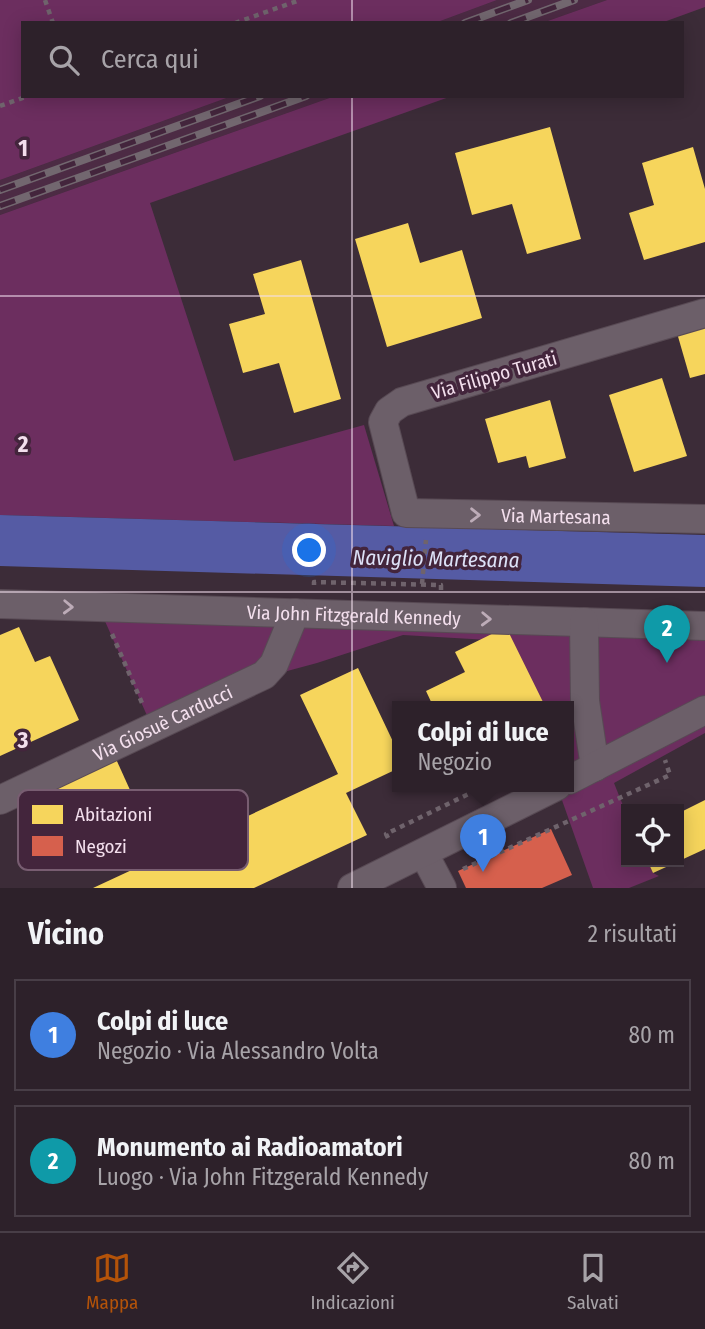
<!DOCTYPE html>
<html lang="it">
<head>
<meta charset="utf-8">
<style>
	:root { --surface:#2d212a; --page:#392e36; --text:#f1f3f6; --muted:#a7a3a8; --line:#483e47; --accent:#b45309 }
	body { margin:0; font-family:"Fira Sans Condensed",sans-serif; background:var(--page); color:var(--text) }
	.controls { position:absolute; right:21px; bottom:21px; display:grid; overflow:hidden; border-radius:0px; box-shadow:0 4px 18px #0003 }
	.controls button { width:63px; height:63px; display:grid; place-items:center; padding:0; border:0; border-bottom:2px solid var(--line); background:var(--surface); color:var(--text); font:35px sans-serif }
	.you { position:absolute; left:310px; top:551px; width:24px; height:24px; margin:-18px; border:5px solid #fff; border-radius:50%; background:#1a73e8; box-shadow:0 0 0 10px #1a73e833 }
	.badge { display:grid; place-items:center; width:46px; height:46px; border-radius:50%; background:var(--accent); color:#fff; font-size:23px; font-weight:700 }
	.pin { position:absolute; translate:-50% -58px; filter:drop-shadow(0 2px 4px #0008) }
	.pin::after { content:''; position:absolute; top:37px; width:24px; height:21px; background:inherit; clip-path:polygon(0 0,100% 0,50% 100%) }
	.popup { position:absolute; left:392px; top:701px; width:182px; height:91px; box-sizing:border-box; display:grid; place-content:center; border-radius:0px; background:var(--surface); filter:drop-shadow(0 2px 5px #0005); font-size:23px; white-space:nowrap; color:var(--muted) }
	.popup b { font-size:26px; color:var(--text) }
	.popup::after { content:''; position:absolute; left:50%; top:100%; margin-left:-14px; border:14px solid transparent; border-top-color:var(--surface) }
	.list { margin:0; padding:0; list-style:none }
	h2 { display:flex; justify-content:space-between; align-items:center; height:91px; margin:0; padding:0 28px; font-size:30px }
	h2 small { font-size:23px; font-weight:400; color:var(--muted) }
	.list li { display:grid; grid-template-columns:46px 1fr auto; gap:21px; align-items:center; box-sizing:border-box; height:112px; margin:0 14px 14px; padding:0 14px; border:2px solid var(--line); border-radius:0px }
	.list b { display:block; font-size:26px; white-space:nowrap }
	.list p { margin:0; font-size:23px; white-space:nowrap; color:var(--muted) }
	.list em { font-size:23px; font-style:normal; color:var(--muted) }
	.icon { flex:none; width:38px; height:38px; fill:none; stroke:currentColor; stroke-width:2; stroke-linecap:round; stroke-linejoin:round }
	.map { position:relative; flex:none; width:705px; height:888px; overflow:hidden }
	.search { position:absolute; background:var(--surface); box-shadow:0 4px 18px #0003; left:21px; right:21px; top:21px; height:77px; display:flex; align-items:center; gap:18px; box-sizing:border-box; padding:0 24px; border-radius:0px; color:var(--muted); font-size:26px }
	.sheet { height:343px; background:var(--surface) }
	nav { display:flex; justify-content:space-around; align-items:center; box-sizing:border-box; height:98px; border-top:2px solid var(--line); background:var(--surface); font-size:19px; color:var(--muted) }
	nav a { display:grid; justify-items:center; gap:4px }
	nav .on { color:var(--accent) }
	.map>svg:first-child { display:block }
</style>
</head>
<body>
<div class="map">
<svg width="705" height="888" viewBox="0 0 705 888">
	<rect width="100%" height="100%" fill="#3c2c38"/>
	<g fill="#4c2b44">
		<polygon points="497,0 607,0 542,23 435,23"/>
		<polygon points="232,96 335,96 0,215 0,180"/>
	</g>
	<g fill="#6c2e5f">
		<polygon points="0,0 497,0 435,23 23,23 23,96 232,96 0,180"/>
		<polygon points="607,0 705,0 705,7 661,23 542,23"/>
		<polygon points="335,96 452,96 150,203 234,461 364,425 394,526 0,515 0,215"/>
		<polygon points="96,601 705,620 705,733 614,783 626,813 626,862 648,862 653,873 659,876 629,888 593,888 557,786 569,786 569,706 529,706 506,641 403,635 317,663 265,677 153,729"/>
	</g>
	<polygon fill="#555ba4" points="0,515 705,535 705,587 0,566"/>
	<g fill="#f6d55c">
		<polygon points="550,127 581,239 527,254 512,204 472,215 455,153"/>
		<polygon points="693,147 705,189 705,242 644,260 629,213 654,205 642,163"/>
		<polygon points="408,223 420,263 462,250 482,318 387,347 355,239"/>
		<polygon points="301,260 341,399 294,413 279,363 243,373 229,324 265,314 253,274"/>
		<polygon points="705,325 705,374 690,378 677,333"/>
		<polygon points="662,378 687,456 634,472 609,395"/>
		<polygon points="550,400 566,458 529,468 526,456 498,463 485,419"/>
		<polygon points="19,627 35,662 50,656 79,720 0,756 0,635"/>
		<polygon points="506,627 543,702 536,706 433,706 426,691 465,672 455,652"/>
		<polygon points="358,668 397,750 397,769 346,793 367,835 254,888 93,888 338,774 300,695"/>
		<polygon points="116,759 135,801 54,838 35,797"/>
		<polygon points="705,800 705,849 679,861 679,813"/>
		<polygon points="648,862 677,862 653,873"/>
	</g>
	<polygon fill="#d6604d" points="551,829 572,875 542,888 466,888 458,871"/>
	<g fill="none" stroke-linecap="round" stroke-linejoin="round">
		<defs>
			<g id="minor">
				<path id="s1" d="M 705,313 L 402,402 L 389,411 L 383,422 L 406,513 L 705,519"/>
				<path id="s2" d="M 0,604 L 705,626"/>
				<polyline points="584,622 585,701 595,767"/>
				<polyline points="569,780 705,710"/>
				<path id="s3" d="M 0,800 L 264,675 L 274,664 L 295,613"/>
				<polyline points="424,854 442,888"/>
				<polyline points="352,888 557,786"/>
			</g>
		</defs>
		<use href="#minor" stroke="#584a54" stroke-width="30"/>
		<g stroke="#6f636c" stroke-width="4.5" stroke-dasharray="5 5" stroke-linecap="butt">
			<polyline points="45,0 53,23"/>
			<polyline points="235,23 300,0"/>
			<polyline points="0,106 28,96"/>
			<polyline points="422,584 426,540"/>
			<polyline points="314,585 314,582 441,585 441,590"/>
			<polyline points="112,634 142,703"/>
			<polyline points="388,838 386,834 485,786"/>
			<polyline points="463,869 670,775 665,760"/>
		</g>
		<use href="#minor" stroke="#6c5f69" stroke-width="28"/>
		<defs>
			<g id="rail">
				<polyline points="465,23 528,0"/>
				<polyline points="511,23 574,0"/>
				<polyline points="0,190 260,96"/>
				<polyline points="0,206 306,96"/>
			</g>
		</defs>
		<use href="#rail" stroke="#72676f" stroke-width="8"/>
		<use href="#rail" stroke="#43253c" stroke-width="5" stroke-dasharray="16" stroke-linecap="butt"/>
	</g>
	<defs><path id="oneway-chevron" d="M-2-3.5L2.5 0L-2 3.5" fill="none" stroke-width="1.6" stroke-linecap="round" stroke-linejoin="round" transform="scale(1.75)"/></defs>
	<g stroke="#bdacb8">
		<use href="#oneway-chevron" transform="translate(475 515) rotate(1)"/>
		<use href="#oneway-chevron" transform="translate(68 607) rotate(2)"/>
		<use href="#oneway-chevron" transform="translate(486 619) rotate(2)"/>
	</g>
	<path fill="none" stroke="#f3dfed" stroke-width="2" stroke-opacity="0.55" d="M 352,0 L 352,23M 352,96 L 352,888M 0,296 L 705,296M 0,592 L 705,592"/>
	<g text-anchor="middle" stroke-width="7" stroke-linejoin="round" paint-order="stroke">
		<g font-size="19" fill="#f3dfed" stroke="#43253c">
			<text transform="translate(494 375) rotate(-16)" y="7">Via Filippo Turati</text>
			<text dy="7" stroke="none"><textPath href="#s1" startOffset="588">Via Martesana</textPath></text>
			<text dy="7" stroke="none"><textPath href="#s2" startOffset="354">Via John Fitzgerald Kennedy</textPath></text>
			<text dy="7" stroke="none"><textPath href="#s3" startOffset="180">Via Giosuè Carducci</textPath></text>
		</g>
		<g font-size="21" font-style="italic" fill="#dde2f8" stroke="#43253c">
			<text transform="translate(436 559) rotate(1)" y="7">Naviglio Martesana</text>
		</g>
	</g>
	<rect x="18" y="790" width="230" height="80" rx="10" fill="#43253c" stroke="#785d71" stroke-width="2"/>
	<rect x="32" y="805" width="31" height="19" fill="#f6d55c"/>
	<rect x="32" y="836" width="31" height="20" fill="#d6604d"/>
	<g font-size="19" fill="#f3dfed">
		<text x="75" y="821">Abitazioni</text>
		<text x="75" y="853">Negozi</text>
	</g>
	<g font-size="23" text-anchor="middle" font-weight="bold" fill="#f3dfed" stroke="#43253c" stroke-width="7" stroke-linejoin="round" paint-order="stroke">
		<text x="23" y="156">1</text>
		<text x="23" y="452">2</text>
		<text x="23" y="748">3</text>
	</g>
</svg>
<div class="controls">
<button><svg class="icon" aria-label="locate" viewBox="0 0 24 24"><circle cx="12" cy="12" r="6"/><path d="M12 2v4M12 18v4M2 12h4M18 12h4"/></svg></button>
</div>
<div class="you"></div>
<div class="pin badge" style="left:483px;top:872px;background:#3f7fe0">1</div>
<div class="popup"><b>Colpi di luce</b>Negozio</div>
<div class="pin badge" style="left:667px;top:663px;background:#0f9aa8">2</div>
<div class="search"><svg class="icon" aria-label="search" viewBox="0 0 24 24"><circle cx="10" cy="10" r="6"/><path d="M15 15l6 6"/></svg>Cerca qui</div>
</div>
<section class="sheet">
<h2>Vicino<small>2 risultati</small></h2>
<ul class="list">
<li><span class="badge" style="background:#3f7fe0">1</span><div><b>Colpi di luce</b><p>Negozio · Via Alessandro Volta</p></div><em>80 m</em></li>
<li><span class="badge" style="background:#0f9aa8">2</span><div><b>Monumento ai Radioamatori</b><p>Luogo · Via John Fitzgerald Kennedy</p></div><em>80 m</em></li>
</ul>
</section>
<nav>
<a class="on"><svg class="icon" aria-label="map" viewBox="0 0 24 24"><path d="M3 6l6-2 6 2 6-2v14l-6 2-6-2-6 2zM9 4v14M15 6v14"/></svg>Mappa</a>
<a><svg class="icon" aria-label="directions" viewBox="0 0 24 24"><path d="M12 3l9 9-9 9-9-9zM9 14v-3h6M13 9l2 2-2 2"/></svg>Indicazioni</a>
<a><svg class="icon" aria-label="saved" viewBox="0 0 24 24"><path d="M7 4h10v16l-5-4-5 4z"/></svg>Salvati</a>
</nav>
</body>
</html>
